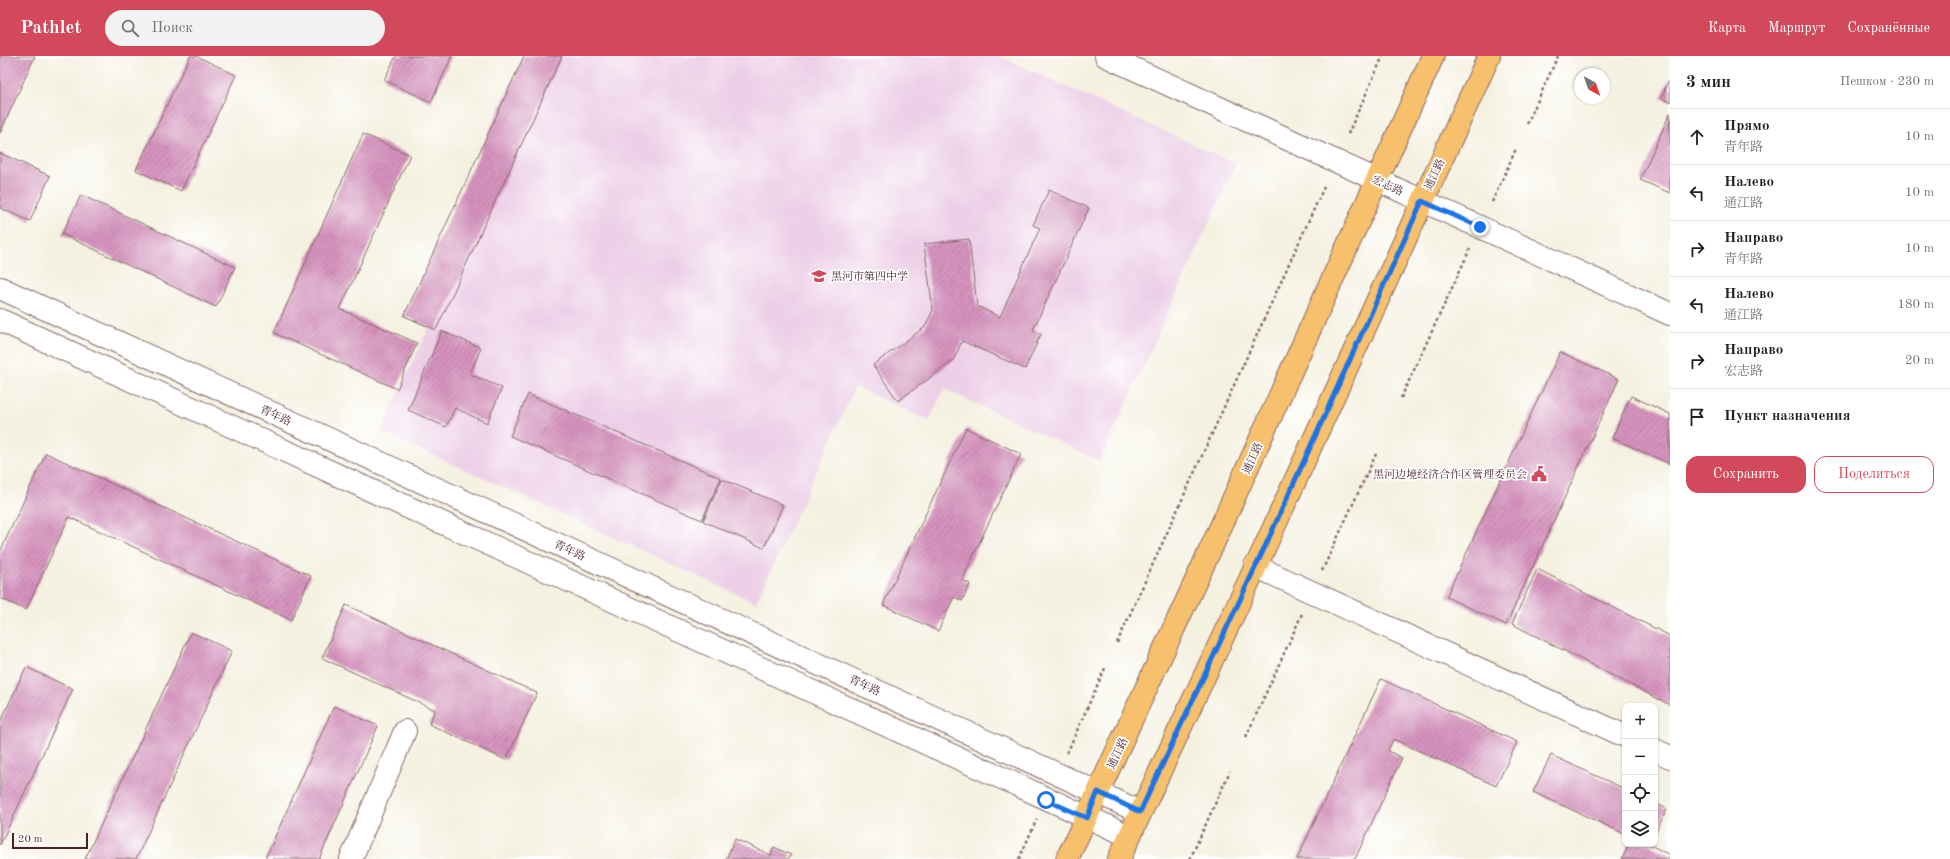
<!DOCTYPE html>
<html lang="ru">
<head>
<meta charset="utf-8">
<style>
	:root { --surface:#fff; --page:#f2f2f2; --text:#202124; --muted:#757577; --line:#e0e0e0; --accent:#d1495b }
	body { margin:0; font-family:"Old Standard TT","Noto Serif SC",serif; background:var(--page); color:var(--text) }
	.controls { position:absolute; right:12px; bottom:12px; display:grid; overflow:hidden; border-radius:8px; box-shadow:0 1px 3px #0004 }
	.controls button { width:36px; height:36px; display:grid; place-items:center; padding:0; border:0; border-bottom:1px solid var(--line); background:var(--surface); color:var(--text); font:20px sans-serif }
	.compass { position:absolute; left:1574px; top:12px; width:36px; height:36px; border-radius:50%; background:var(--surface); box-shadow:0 1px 3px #0004; rotate:140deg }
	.scale { position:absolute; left:12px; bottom:10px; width:76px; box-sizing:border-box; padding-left:4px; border:2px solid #4a1f2b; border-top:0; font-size:11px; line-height:14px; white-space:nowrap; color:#4a1f2b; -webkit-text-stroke:3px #fff; paint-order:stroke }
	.stop { position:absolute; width:12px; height:12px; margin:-9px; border:3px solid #1a73e8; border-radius:50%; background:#fff }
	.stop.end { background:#1a73e8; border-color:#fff; box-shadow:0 1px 4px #0008 }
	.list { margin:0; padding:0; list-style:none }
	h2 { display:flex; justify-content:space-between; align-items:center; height:52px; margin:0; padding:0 16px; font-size:17px }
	h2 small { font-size:13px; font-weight:400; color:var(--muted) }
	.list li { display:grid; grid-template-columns:26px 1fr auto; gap:12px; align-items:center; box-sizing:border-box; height:56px; padding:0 16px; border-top:1px solid var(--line) }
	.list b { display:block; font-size:15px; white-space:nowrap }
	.list p { margin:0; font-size:13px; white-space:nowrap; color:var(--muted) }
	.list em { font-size:13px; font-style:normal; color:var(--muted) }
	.actions { display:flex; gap:8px; padding:12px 16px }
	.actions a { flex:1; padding:9px 0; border:1px solid var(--accent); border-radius:12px; text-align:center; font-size:14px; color:var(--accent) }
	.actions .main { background:var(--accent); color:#fff }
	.icon { flex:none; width:22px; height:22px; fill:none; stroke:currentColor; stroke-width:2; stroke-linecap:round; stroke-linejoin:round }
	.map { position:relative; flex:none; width:1670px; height:803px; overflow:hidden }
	header { display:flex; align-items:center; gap:24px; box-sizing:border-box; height:56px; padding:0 20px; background:var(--accent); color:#fff }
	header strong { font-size:19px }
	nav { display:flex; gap:22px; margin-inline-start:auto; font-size:14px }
	.search { width:280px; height:36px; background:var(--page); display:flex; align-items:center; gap:10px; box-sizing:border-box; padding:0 14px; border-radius:22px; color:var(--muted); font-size:15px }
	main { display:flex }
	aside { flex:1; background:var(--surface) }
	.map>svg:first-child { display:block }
</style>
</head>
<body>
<header>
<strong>Pathlet</strong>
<div class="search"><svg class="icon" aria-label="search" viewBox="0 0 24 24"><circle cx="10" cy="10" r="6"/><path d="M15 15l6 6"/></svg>Поиск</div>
<nav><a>Карта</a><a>Маршрут</a><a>Сохранённые</a></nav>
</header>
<main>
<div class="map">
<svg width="1670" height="803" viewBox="0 0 1670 803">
	<defs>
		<pattern id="building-hatch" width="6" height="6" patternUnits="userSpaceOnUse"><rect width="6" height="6" fill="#d693be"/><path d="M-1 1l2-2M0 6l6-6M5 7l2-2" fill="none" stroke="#b0779b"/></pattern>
	</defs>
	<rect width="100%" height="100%" fill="#fff"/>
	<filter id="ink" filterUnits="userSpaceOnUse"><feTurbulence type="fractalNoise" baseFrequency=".025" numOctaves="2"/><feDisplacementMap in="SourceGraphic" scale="8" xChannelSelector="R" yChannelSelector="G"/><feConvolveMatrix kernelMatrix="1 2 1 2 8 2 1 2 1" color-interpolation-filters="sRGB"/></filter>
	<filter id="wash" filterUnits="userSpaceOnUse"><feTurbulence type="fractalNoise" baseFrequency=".012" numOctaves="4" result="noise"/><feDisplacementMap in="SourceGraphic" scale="16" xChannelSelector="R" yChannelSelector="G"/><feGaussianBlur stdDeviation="0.9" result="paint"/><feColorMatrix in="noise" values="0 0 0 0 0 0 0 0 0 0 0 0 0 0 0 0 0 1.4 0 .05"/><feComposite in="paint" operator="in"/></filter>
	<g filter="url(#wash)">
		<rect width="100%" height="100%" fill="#f4f1e0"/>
		<polygon fill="#edd0e8" points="554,0 999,0 1236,108 1100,405 944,333 929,365 855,331 756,547 381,375"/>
		<g id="blocks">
			<g fill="url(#building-hatch)">
				<polygon points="0,0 35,0 0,77"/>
				<polygon points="190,0 196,0 236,19 181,135 136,114"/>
				<polygon points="396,0 452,0 431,46 384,24"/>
				<polygon points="524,0 562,0 436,274 404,260"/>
				<polygon points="1670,22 1670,46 1661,42"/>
				<polygon points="1670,57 1670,137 1640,124"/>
				<polygon points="363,78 410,99 340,253 417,287 397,333 274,277"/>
				<polygon points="0,97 50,120 30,165 0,152"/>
				<polygon points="1049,134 1089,152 1033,274 1041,278 1025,313 962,285 953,305 898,345 873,309 925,271 933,254 924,188 969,183 977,250 1000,261 1040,172 1033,169"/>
				<polygon points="81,139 235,211 216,251 62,178"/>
				<polygon points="442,275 481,292 470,318 502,332 487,367 455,352 446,371 408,354"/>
				<polygon points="1560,296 1619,323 1506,569 1446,541"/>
				<polygon points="528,338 721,422 702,464 510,380"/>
				<polygon points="1631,340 1670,358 1670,408 1612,382"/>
				<polygon points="966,372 1021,398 962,524 970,528 962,545 954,541 938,575 883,549"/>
				<polygon points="46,397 311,520 291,564 69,461 26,554 0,542 0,496"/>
				<polygon points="722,423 783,449 764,492 703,465"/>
				<polygon points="1537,513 1670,580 1670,649 1512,568"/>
				<polygon points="346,549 537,637 506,704 429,668 435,654 322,602"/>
				<polygon points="191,576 232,595 136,803 85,803"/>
				<polygon points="26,611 73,633 0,789 0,667"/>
				<polygon points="1381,623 1517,686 1496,730 1393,683 1388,695 1402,702 1355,803 1297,803"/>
				<polygon points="334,650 378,670 319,803 265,803"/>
				<polygon points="1551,699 1625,733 1625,778 1533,736"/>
				<polygon points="1655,747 1667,753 1655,778"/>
				<polygon points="735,783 771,799 774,791 791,799 788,803 726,803"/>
				<polygon points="1629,788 1650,788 1650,789 1670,799 1670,803 1622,803"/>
			</g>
		</g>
	</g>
	<g filter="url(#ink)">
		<use href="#blocks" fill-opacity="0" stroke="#86686a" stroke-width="1"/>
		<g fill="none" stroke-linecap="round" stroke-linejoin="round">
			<defs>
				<g id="minor">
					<polyline points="1106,0 1670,258"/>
					<polyline points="1255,510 1625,680"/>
					<polyline points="1655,694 1670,701"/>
					<polyline points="351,803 405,675"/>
				</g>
				<g id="tertiary">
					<polyline points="0,232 1140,756"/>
					<polyline points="0,264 370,434 1129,780"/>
				</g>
				<g id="primary">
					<polyline points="1067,803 1218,477 1433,0"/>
					<polyline points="1119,803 1263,495 1489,0"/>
				</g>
			</defs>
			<use href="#minor" stroke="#86686a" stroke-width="24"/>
			<use href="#tertiary" stroke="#86686a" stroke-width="24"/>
			<use href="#primary" stroke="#86686a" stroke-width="24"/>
			<g stroke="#86686a" stroke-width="2.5" stroke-dasharray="3 3" stroke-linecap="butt">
				<polyline points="1527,68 1558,0"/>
				<polyline points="1348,78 1383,0"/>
				<polyline points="1492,146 1516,93"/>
				<polyline points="1401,342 1470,193"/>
				<polyline points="1322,515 1377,396"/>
				<polyline points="1117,587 1324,131"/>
				<polyline points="1246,681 1302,558"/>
				<polyline points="1067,697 1106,610"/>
				<polyline points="1019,803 1037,763"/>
				<polyline points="1190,803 1230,715"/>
			</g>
			<use href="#minor" stroke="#fff" stroke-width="22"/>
			<use href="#tertiary" stroke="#fff" stroke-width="22"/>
			<use href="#primary" stroke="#f7c06c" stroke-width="22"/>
		</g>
	</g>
	<g fill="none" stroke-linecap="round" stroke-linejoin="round" filter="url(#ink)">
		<polyline stroke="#1a73e8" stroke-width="5" points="1046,744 1087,762 1098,736 1140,756 1263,495 1422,145 1480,171"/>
	</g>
	<defs>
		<symbol id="school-bare" viewBox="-9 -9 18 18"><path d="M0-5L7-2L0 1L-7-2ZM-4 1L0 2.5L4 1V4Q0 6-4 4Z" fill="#d1495b" stroke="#fff" stroke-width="2.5" paint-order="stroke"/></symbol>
		<symbol id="civic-bare" viewBox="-9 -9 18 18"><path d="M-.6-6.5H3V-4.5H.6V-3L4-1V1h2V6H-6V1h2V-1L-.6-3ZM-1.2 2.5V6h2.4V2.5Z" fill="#d1495b" stroke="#fff" stroke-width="2.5" paint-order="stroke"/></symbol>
	</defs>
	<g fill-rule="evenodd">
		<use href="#school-bare" x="808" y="209" width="22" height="22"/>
		<use href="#civic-bare" x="1528" y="407" width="22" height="22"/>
	</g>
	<g text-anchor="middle" stroke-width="3.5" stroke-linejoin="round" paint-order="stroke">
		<g font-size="11" fill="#4a1f2b" stroke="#fff">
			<text transform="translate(1434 118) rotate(-65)" y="4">通江路</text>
			<text transform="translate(1388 129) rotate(25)" y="4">宏志路</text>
			<text transform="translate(276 359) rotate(25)" y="4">青年路</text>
			<text transform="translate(1252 402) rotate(-66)" y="4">通江路</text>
			<text transform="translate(570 494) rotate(25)" y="4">青年路</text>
			<text transform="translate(865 629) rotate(25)" y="4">青年路</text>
			<text transform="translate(1117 697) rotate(-65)" y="4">通江路</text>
		</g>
		<g font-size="11" fill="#4a1f2b" stroke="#fff" text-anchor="start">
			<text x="831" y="224">黑河市第四中学</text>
			<text x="1527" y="422" text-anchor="end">黑河边境经济合作区管理委员会</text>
		</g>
	</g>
</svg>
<div class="controls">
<button>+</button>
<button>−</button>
<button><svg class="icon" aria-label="locate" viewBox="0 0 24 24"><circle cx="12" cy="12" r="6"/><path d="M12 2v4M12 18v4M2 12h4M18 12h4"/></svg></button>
<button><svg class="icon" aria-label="layers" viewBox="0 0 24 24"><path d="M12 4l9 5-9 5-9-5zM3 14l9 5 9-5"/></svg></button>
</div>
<svg class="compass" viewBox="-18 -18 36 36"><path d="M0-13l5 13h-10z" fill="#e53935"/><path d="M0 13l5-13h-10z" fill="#757577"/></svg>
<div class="scale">20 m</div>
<div class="stop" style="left:1046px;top:744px"></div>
<div class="stop end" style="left:1480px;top:171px"></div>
</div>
<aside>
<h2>3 мин<small>Пешком · 230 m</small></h2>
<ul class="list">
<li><svg class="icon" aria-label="ahead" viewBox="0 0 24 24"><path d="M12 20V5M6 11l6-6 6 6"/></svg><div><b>Прямо</b><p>青年路</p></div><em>10 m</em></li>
<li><svg class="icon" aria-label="left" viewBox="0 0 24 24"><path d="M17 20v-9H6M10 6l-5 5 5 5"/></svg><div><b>Налево</b><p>通江路</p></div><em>10 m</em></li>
<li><svg class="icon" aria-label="right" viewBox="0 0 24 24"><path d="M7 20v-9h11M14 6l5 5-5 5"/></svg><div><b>Направо</b><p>青年路</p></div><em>10 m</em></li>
<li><svg class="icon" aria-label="left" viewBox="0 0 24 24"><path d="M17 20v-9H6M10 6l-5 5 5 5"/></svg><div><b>Налево</b><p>通江路</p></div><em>180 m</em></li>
<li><svg class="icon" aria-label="right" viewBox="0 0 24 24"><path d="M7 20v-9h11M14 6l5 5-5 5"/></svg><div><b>Направо</b><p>宏志路</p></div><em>20 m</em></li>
<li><svg class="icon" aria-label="arrive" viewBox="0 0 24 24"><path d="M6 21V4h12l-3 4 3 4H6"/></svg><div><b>Пункт назначения</b></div></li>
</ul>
<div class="actions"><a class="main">Сохранить</a><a>Поделиться</a></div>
</aside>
</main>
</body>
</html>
